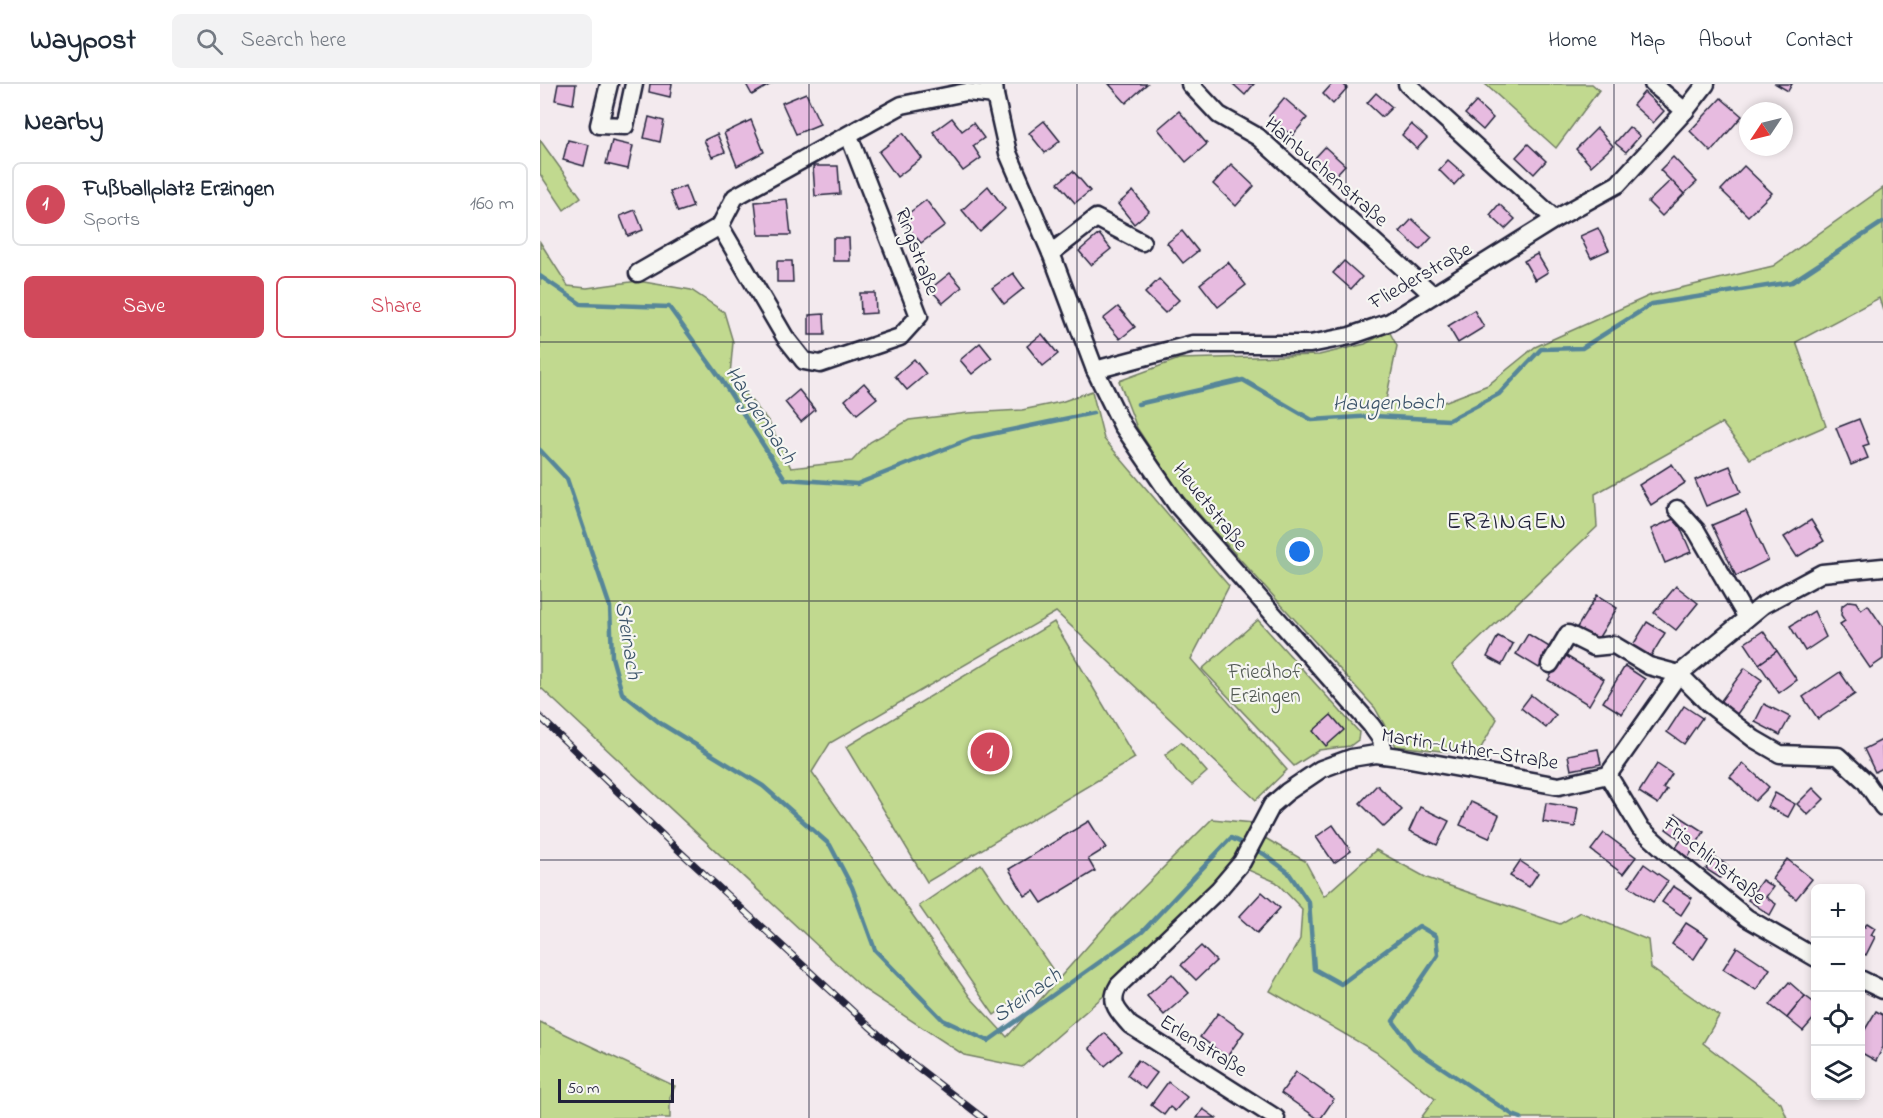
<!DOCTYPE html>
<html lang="en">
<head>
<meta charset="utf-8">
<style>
	:root { --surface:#fff; --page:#f2f2f3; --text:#1f2937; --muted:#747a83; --line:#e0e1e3; --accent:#d1495b }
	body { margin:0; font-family:"Indie Flower",sans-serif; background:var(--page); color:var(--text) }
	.controls { position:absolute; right:18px; bottom:18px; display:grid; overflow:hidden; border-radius:9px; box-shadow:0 3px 9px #0003 }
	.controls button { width:54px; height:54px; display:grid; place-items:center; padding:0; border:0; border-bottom:2px solid var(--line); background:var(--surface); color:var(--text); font:30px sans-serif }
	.compass { position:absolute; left:1199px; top:18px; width:54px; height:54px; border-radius:50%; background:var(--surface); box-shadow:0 3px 9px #0003; rotate:235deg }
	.scale { position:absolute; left:18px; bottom:15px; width:116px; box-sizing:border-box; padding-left:6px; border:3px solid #22223b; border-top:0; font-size:16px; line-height:21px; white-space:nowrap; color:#22223b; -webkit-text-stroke:4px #f6f6f2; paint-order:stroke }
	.you { position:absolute; left:760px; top:468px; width:21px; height:21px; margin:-15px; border:4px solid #fff; border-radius:50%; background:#1a73e8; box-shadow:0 0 0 9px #1a73e833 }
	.badge { display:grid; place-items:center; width:39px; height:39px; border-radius:50%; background:var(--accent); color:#fff; font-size:20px; font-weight:700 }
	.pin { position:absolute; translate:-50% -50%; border:3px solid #fff; box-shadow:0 2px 6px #0006 }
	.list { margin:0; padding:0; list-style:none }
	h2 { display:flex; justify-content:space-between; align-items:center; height:78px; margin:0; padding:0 24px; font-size:26px }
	h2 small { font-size:20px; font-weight:400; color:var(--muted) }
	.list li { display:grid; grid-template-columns:39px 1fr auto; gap:18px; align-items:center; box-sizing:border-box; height:84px; margin:0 12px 12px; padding:0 12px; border:2px solid var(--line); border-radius:9px }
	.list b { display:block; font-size:22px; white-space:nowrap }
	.list p { margin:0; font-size:20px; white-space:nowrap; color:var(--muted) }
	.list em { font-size:20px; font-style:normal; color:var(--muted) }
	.actions { display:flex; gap:12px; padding:18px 24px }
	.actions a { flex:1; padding:14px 0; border:2px solid var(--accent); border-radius:9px; text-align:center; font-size:21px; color:var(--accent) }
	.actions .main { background:var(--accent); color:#fff }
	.icon { flex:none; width:33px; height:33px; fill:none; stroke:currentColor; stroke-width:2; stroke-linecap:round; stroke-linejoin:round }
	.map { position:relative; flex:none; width:1343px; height:1034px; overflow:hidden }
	header { display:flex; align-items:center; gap:36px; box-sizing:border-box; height:84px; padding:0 30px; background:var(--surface); border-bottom:2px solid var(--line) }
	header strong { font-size:28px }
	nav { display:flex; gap:33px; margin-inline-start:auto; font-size:21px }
	.search { width:420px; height:54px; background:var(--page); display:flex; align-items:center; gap:15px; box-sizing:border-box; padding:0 21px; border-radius:9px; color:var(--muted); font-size:22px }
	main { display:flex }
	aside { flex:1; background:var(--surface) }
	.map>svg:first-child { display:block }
</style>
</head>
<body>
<header>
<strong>Waypost</strong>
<div class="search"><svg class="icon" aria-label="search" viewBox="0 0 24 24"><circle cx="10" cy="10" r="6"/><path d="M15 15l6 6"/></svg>Search here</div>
<nav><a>Home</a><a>Map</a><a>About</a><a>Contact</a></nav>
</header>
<main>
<aside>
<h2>Nearby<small></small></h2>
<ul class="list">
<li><span class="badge">1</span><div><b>Fußballplatz Erzingen</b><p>Sports</p></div><em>160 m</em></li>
</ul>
<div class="actions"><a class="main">Save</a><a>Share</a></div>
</aside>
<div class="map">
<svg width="1343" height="1034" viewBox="0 0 1343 1034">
	<rect width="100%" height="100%" fill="#f3eaee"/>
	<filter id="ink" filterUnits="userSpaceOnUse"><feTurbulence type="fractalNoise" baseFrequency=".0167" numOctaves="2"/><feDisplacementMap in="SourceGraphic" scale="12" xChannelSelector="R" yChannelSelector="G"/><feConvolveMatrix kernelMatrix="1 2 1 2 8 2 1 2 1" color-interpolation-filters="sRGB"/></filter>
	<g filter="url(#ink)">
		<g fill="#c1d98f" stroke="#727e65" stroke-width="1.5">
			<polygon points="945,0 1052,0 1059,6 1016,64"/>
			<polygon points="0,56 41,113 24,126 0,90"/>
			<polygon points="1343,104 1343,227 1339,214 1256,258 1286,342 1210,375 1182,339 1055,410 1057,443 912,581 957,635 937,671 856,662 835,624 639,408 597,344 579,297 639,275 779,271 825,260 849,247 857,262 846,316 891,323 948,301 995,263 1111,211 1233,182"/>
			<polygon points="0,158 28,202 47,204 98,197 151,206 184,228 193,258 190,291 229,338 251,384 312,377 330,358 369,336 428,329 482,326 521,318 552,307 564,355 689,502 651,575 747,686 716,716 516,528 290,659 272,688 430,913 467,953 571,836 672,735 713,739 696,775 567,909 482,983 424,971 325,906 0,603"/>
			<polygon points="718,536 819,648 818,656 810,662 779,666 754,682 662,585"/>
			<polygon points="514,538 595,674 387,798 306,663"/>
			<polygon points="641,658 667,688 652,701 637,688 625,671"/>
			<polygon points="725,754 765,777 784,812 836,766 887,794 1020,840 1040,828 1108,856 1111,884 1179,932 1163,959 1241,1019 1247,1034 881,1034 895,1015 836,968 730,907 760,855 762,825 736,798 708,786"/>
			<polygon points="441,780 515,889 454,931 379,822"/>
			<polygon points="0,938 135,1002 130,1013 130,1034 0,1034"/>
		</g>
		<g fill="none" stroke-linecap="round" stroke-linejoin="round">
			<g stroke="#578699" stroke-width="4.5">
				<polyline points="0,192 41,220 129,223 181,295 245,395 317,400 432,354 553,329"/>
				<polyline points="598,320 703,296 772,336 834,332 909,336 959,310 1001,265 1042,264 1112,220 1252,198 1343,138"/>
				<polyline points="0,366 27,395 70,523 72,573 82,609 120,639 223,702 290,761 312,803 335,866 403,936 448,957 602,848 691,754 706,761"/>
				<polyline points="713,765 724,770 748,788 769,819 774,885 801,900 879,842 896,852 898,871 853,937 874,965 973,1031 981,1034"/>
			</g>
		</g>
		<g fill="#e7bbe0" stroke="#22223b" stroke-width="1.5">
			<polygon points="18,0 36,0 33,20 15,16"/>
			<polygon points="110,0 132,0 130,13 109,8"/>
			<polygon points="206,0 231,0 212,11"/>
			<polygon points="569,0 607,0 586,19"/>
			<polygon points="693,0 714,0 705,11"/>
			<polygon points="792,0 803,0 807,4 793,20 783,10"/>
			<polygon points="1236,0 1252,0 1248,7"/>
			<polygon points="1104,8 1124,27 1113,39 1093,21"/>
			<polygon points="266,9 280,40 256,50 242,19"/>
			<polygon points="836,9 852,23 842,33 827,19"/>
			<polygon points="744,14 767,34 752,52 729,32"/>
			<polygon points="1181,14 1202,32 1171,68 1150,47"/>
			<polygon points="936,18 953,34 943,46 925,30"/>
			<polygon points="639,27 667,60 646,78 618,45"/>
			<polygon points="109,33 124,37 120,58 104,54"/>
			<polygon points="412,34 422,47 433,39 444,54 433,62 441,74 423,87 393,48"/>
			<polygon points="211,36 224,68 197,82 184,49"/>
			<polygon points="504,37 520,57 505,69 489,49"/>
			<polygon points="871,40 887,54 877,65 862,51"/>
			<polygon points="1089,43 1100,52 1086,68 1075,59"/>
			<polygon points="1057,44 1073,62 1051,82 1036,65"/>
			<polygon points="363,49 382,74 357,93 339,68"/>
			<polygon points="177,50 185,68 172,73 164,56"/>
			<polygon points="28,56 49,61 44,82 23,76"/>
			<polygon points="72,57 93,62 88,85 66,80"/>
			<polygon points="988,60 1006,77 994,90 976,73"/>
			<polygon points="785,63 805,81 793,94 773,76"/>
			<polygon points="1133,73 1157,98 1144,110 1120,86"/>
			<polygon points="908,76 924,90 914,101 899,86"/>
			<polygon points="691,80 714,102 696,122 673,100"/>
			<polygon points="273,82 298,82 300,110 275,112"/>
			<polygon points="1204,82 1232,109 1208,132 1181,106"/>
			<polygon points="533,87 550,107 535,119 518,99"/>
			<polygon points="1131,96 1144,110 1122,132 1108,118"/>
			<polygon points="145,102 153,123 138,128 130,108"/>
			<polygon points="448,102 465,125 440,148 422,126"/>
			<polygon points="593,107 609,127 594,140 578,120"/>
			<polygon points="247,115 251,151 219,151 215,118"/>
			<polygon points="386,116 405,141 381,159 361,135"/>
			<polygon points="959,120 975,135 965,145 950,131"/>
			<polygon points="95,126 103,146 88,152 80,132"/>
			<polygon points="872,135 892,153 880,166 860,148"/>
			<polygon points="1058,144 1069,166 1051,174 1040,152"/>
			<polygon points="642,147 658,167 643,179 627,159"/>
			<polygon points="559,150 571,165 551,181 539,167"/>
			<polygon points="293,154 309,154 310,177 293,177"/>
			<polygon points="997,170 1008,188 995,196 984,177"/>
			<polygon points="237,177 252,177 253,198 237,198"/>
			<polygon points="804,177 822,193 811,205 793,189"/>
			<polygon points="688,178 706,201 678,223 660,200"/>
			<polygon points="410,189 422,203 403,219 390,205"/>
			<polygon points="473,189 484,204 464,220 452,204"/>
			<polygon points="619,195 639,216 625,229 605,209"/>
			<polygon points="320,209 335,209 336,229 321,230"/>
			<polygon points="578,223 595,243 580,255 563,235"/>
			<polygon points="934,226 944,243 918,259 908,242"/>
			<polygon points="284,230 285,251 269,251 269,231"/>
			<polygon points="502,250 518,270 503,282 487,262"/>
			<polygon points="440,259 452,274 432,290 420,276"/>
			<polygon points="374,275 386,290 367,306 355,292"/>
			<polygon points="324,299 337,314 317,330 305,316"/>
			<polygon points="259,306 275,326 261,338 245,318"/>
			<polygon points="1319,335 1329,360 1323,362 1328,374 1311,381 1296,344"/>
			<polygon points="1132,380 1145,399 1111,421 1099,401"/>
			<polygon points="1190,382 1201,408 1166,422 1155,396"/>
			<polygon points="1206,427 1228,476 1196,492 1172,441"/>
			<polygon points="1136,434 1151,468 1125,479 1111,445"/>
			<polygon points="1271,436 1284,457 1257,473 1244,453"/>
			<polygon points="1136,502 1158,519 1136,546 1114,529"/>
			<polygon points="1057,511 1077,524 1056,558 1036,545"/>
			<polygon points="1309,517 1316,518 1321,526 1328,521 1343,543 1343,575 1330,584 1300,540 1305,537 1301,531 1302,522"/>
			<polygon points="1274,527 1286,553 1265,567 1250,542"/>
			<polygon points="1107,538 1125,549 1108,577 1090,566"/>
			<polygon points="1223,547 1237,567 1219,580 1205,559"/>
			<polygon points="988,550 1011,564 999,584 976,570"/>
			<polygon points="958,552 973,560 962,581 947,573"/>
			<polygon points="1237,567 1257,596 1239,609 1219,580"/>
			<polygon points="1023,570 1064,595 1049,621 1008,596"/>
			<polygon points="1085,582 1105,595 1082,630 1063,618"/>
			<polygon points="1205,584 1222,596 1194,634 1177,622"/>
			<polygon points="1300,588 1315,610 1278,635 1263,613"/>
			<polygon points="991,611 1016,631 1006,644 981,624"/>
			<polygon points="1224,620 1250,633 1240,651 1215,638"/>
			<polygon points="1144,622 1162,634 1144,660 1127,648"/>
			<polygon points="791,631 804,646 786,662 773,647"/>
			<polygon points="1342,656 1343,684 1335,688 1324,665"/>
			<polygon points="1058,665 1061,680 1031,686 1028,671"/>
			<polygon points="1203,679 1229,703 1215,717 1190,693"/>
			<polygon points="1117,680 1132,690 1123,704 1127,706 1118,720 1099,708"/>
			<polygon points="837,701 862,726 844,743 820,719"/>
			<polygon points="1273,704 1284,715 1268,731 1257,720"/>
			<polygon points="1235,709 1255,720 1248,733 1228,723"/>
			<polygon points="931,718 959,731 949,754 920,741"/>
			<polygon points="1006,719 1038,724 1035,743 1003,738"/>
			<polygon points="880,723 909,737 897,761 869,747"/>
			<polygon points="1136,730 1164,748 1146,777 1133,768 1141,756 1126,745"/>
			<polygon points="549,737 566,764 548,775 555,787 502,819 494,807 485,812 469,785"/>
			<polygon points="793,741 811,767 794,779 776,753"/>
			<polygon points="1064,749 1096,773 1083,790 1051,766"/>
			<polygon points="1174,773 1188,782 1180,794 1166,785"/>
			<polygon points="1247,775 1272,795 1256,815 1232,795"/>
			<polygon points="980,777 998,789 989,803 970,792"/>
			<polygon points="1104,780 1128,797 1113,818 1089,802"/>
			<polygon points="1222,796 1233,803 1226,813 1236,820 1230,831 1208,816"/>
			<polygon points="1133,802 1152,814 1141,831 1122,818"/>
			<polygon points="722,808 740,824 717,849 699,833"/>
			<polygon points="1146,839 1168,853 1154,875 1132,860"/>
			<polygon points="1327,839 1335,844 1331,851 1335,853 1326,871 1320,868 1320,841 1325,843"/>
			<polygon points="661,862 676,877 656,896 641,881"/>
			<polygon points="1197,863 1230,885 1216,906 1183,885"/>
			<polygon points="632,890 649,909 624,931 607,912"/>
			<polygon points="1249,898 1265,912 1247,934 1230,921"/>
			<polygon points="1265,912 1276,920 1276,932 1263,947 1247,934"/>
			<polygon points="1336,927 1343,931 1343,963 1336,977 1320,968 1320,954"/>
			<polygon points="678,929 704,948 687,973 660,953"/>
			<polygon points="565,949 582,967 565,982 549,964"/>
			<polygon points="598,976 617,989 605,1005 587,991"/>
			<polygon points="756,988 794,1015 781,1034 777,1034 741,1009"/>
			<polygon points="628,998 647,1013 635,1027 630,1023 624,1031 611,1021"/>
			<polygon points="663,1025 676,1034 657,1034"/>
		</g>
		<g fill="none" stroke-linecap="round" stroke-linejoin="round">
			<defs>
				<g id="street">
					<polyline points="69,0 59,41 85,42 94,0"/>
					<polyline points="454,0 455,11 468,69 511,169 555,286 582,341 637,421 831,641 841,655 843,671"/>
					<polyline points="650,0 679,31 718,53 893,211"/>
					<polyline points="867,0 1015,135"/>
					<polyline points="1113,0 1145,27"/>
					<polyline points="180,142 245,253 264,277 280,280 360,253 379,232 309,52"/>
					<polyline points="511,169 556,134 602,158"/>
					<polyline points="98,189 180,142 195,113 362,21 426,8 455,11"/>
					<polyline points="555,286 653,260 770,260 810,252 850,238 1015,135 1078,100 1145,27 1166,0"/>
					<polyline points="1137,425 1156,446 1207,534"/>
					<polyline points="1010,580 1028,550 1054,563 1074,561 1109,582 1139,590 1170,621 1214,655 1240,670 1298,672 1325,697 1343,723"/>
					<polyline points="1068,691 1100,744 1139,779 1207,834 1276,874"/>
					<polyline points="1320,895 1343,906"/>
					<path d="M 736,1034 L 590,941 C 578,927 568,919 579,901 L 679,805 L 702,778 L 732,721 L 747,708 L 781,685 L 811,674 L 836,670 L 859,673 L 1019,702 L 1068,691 L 1139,590 L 1223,521 L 1282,489 L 1343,483"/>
				</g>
			</defs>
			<use href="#street" stroke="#22223b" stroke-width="21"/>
			<use href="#street" stroke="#f6f6f2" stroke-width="16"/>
			<defs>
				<polyline id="rail" points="0,633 134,762 329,942 368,976 443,1034"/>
			</defs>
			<use href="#rail" stroke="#22223b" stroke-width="7"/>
			<use href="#rail" stroke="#f6f6f2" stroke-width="4.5" stroke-dasharray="14" stroke-linecap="butt"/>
		</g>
	</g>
	<path fill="none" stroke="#22223b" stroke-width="1.5" stroke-opacity="0.55" d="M 269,0 L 269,1034M 537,0 L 537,1034M 806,0 L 806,1034M 1074,0 L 1074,1034M 0,258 L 1343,258M 0,517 L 1343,517M 0,776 L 1343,776"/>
	<g text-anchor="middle" stroke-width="4.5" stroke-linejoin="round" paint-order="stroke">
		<g font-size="21" fill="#22223b" stroke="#f6f6f2">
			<text transform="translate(787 87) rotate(41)" y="7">Hainbuchenstraße</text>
			<text transform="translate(378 167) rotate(69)" y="7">Ringstraße</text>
			<text transform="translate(880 191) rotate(-30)" y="7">Fliederstraße</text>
			<text transform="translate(671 422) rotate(51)" y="7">Heuetstraße</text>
			<text transform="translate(930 664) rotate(9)" y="7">Martin-Luther-Straße</text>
			<text transform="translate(1175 776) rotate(39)" y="7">Frischlinstraße</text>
			<text transform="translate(664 961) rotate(32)" y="7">Erlenstraße</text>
		</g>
		<g font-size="21" fill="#525954" stroke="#f6f6f2">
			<text x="725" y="594">Friedhof<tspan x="725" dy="24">Erzingen</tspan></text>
		</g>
		<g font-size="22" font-style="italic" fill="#3c546a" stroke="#f6f6f2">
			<text transform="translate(848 317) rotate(-1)" y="8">Haugenbach</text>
			<text transform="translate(222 330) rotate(57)" y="8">Haugenbach</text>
			<text transform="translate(90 556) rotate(81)" y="8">Steinach</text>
			<text transform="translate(486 910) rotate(-35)" y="8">Steinach</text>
		</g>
		<g font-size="24" letter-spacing="1.5" fill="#22223b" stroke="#f6f6f2">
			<text x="967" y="444">ERZINGEN</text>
		</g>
	</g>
</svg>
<div class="controls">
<button>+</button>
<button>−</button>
<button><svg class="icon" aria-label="locate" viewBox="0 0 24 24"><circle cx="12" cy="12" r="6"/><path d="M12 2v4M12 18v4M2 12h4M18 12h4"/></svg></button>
<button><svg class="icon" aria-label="layers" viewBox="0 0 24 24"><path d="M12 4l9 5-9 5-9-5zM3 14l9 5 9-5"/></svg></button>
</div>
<svg class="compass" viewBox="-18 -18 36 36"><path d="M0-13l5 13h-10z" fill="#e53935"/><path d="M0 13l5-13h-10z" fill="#747a83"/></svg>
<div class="scale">50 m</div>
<div class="you"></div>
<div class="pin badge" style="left:450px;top:668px">1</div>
</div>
</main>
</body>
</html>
